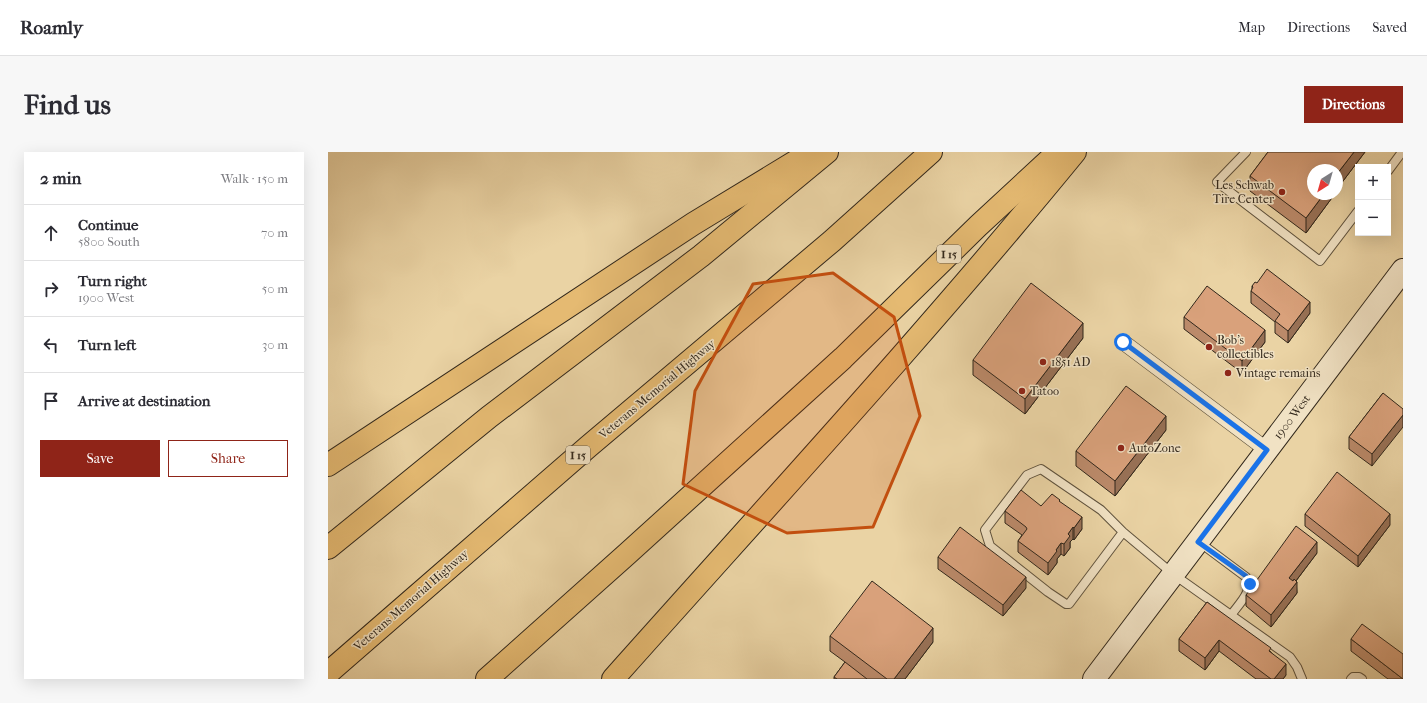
<!DOCTYPE html>
<html lang="en">
<head>
<meta charset="utf-8">
<style>
	:root { --surface:#fff; --page:#f7f7f7; --text:#2b2b33; --muted:#7c7c81; --line:#e1e1e2; --accent:#8f2418 }
	body { margin:0; font-family:"IM FELL French Canon",serif; background:var(--page); color:var(--text) }
	.controls { position:absolute; right:12px; top:12px; display:grid; overflow:hidden; border-radius:0px; box-shadow:0 4px 16px #0002 }
	.controls button { width:36px; height:36px; display:grid; place-items:center; padding:0; border:0; border-bottom:1px solid var(--line); background:var(--surface); color:var(--text); font:20px sans-serif }
	.compass { position:absolute; left:979px; top:12px; width:36px; height:36px; border-radius:50%; background:var(--surface); box-shadow:0 4px 16px #0002; rotate:217deg }
	.stop { position:absolute; width:12px; height:12px; margin:-9px; border:3px solid #1a73e8; border-radius:50%; background:#fff }
	.stop.end { background:#1a73e8; border-color:#fff; box-shadow:0 1px 4px #0008 }
	.list { margin:0; padding:0; list-style:none }
	h2 { display:flex; justify-content:space-between; align-items:center; height:52px; margin:0; padding:0 16px; font-size:17px }
	h2 small { font-size:13px; font-weight:400; color:var(--muted) }
	.list li { display:grid; grid-template-columns:26px 1fr auto; gap:12px; align-items:center; box-sizing:border-box; height:56px; padding:0 16px; border-top:1px solid var(--line) }
	.list b { display:block; font-size:15px; white-space:nowrap }
	.list p { margin:0; font-size:13px; white-space:nowrap; color:var(--muted) }
	.list em { font-size:13px; font-style:normal; color:var(--muted) }
	.actions { display:flex; gap:8px; padding:12px 16px }
	.actions a { flex:1; padding:9px 0; border:1px solid var(--accent); border-radius:0px; text-align:center; font-size:14px; color:var(--accent) }
	.actions .main { background:var(--accent); color:#fff }
	.icon { flex:none; width:22px; height:22px; fill:none; stroke:currentColor; stroke-width:2; stroke-linecap:round; stroke-linejoin:round }
	.map { position:relative; flex:none; width:1075px; height:527px; overflow:hidden; border-radius:0px }
	header { display:flex; align-items:center; gap:24px; box-sizing:border-box; height:56px; padding:0 20px; background:var(--surface); border-bottom:1px solid var(--line) }
	header strong { font-size:19px }
	nav { display:flex; gap:22px; margin-inline-start:auto; font-size:14px }
	.intro { display:flex; align-items:center; justify-content:space-between; box-sizing:border-box; height:96px; padding:0 24px }
	h1 { margin:0; font-size:28px }
	.button { padding:10px 18px; border-radius:0px; background:var(--accent); color:#fff; font-size:14px; font-weight:700 }
	main { display:flex; gap:24px; padding:0 24px }
	aside { flex:1; background:var(--surface); border-radius:0px; box-shadow:0 4px 16px #0002 }
	.map>svg:first-child { display:block }
</style>
</head>
<body>
<header>
<strong>Roamly</strong>
<nav><a>Map</a><a>Directions</a><a>Saved</a></nav>
</header>
<div class="intro"><h1>Find us</h1><a class="button">Directions</a></div>
<main>
<aside>
<h2>2 min<small>Walk · 150 m</small></h2>
<ul class="list">
<li><svg class="icon" aria-label="ahead" viewBox="0 0 24 24"><path d="M12 20V5M6 11l6-6 6 6"/></svg><div><b>Continue</b><p>5800 South</p></div><em>70 m</em></li>
<li><svg class="icon" aria-label="right" viewBox="0 0 24 24"><path d="M7 20v-9h11M14 6l5 5-5 5"/></svg><div><b>Turn right</b><p>1900 West</p></div><em>50 m</em></li>
<li><svg class="icon" aria-label="left" viewBox="0 0 24 24"><path d="M17 20v-9H6M10 6l-5 5 5 5"/></svg><div><b>Turn left</b></div><em>30 m</em></li>
<li><svg class="icon" aria-label="arrive" viewBox="0 0 24 24"><path d="M6 21V4h12l-3 4 3 4H6"/></svg><div><b>Arrive at destination</b></div></li>
</ul>
<div class="actions"><a class="main">Save</a><a>Share</a></div>
</aside>
<div class="map">
<svg width="1075" height="527" viewBox="0 0 1075 527">
	<rect width="100%" height="100%" fill="#ead3a4"/>
	<filter id="stains"><feTurbulence type="fractalNoise" baseFrequency=".005" numOctaves="4"/><feColorMatrix values="0 0 0 0 .2 0 0 0 0 .09 0 0 0 0 .02 0 0 0 .5 -.17"/></filter>
	<radialGradient id="worn" r=".72"><stop offset=".6" stop-color="#630" stop-opacity="0"/><stop offset="1" stop-color="#630" stop-opacity=".3"/></radialGradient>
	<g fill="none" stroke-linecap="round" stroke-linejoin="round">
		<defs>
			<g id="service">
				<polyline points="918,0 889,30 992,109 1030,59"/>
				<polyline points="1060,19 1074,0"/>
				<polyline points="795,380 741,452 738,452 720,440 662,394 657,378 699,323 713,317 773,358 795,380 845,422 962,505 969,515 974,527"/>
				<path d="M 871,390 L 918,425 C 927,437 911,452 903,463"/>
				<polyline points="1023,527 1025,525 1031,525 1034,527"/>
			</g>
			<polyline id="minor" points="795,190 939,298"/>
			<polyline id="secondary" points="766,527 1075,118"/>
			<g id="motorway">
				<polyline points="0,313 365,72 480,2"/>
				<polyline points="0,396 161,265 373,104 499,0"/>
				<polyline points="0,521 261,294 504,89 603,0"/>
				<polyline points="159,527 299,402 515,206 650,74 730,0"/>
				<path d="M 285,527 C 440,353 599,181 747,0"/>
			</g>
		</defs>
		<use href="#service" stroke="#5f523d" stroke-width="10"/>
		<use href="#minor" stroke="#5f523d" stroke-width="16"/>
		<use href="#secondary" stroke="#31271b" stroke-width="24"/>
		<use href="#motorway" stroke="#31271b" stroke-width="24"/>
		<use href="#service" stroke="#f1e2c4" stroke-width="8"/>
		<use href="#minor" stroke="#f1e2c4" stroke-width="15"/>
		<use href="#secondary" stroke="#f1e2c4" stroke-width="22"/>
		<use href="#motorway" stroke="#e5ba72" stroke-width="22"/>
	</g>
	<g fill="#bb8a6a" stroke="#31271b">
		<polygon points="940,0 1037,0 1009,37 1009,18 985,18 1006,42 1006,43 978,81 922,39 922,24"/>
		<polygon points="924,134 982,161 960,191 947,181 947,170 923,151 923,139 924,138"/>
		<polygon points="856,165 937,190 914,221 856,177"/>
		<polygon points="755,186 697,262 645,223 645,208"/>
		<polygon points="1055,241 1044,314 1021,297 1021,285"/>
		<polygon points="838,278 787,344 748,314 748,299"/>
		<polygon points="732,350 754,377 746,388 745,387 742,390 742,396 736,404 733,402 729,407 729,411 720,423 690,400 690,389 694,383 677,371 677,359 713,354"/>
		<polygon points="977,362 1062,373 1030,415 977,374"/>
		<polygon points="989,401 968,429 969,441 943,475 918,454 918,443"/>
		<polygon points="610,405 698,436 675,464 610,417"/>
		<polygon points="879,450 943,500 958,523 955,527 928,527 891,499 877,518 851,499 851,487"/>
		<polygon points="502,484 605,490 577,527 506,527 506,525 517,510 502,499"/>
		<polygon points="1023,487 1075,527 1060,527 1023,499"/>
	</g>
	<g fill="#987156" stroke="#31271b">
		<polygon points="1026,0 1037,0 1009,37 1009,22"/>
		<polygon points="996,42 1006,42 1006,43 978,81 978,66"/>
		<polygon points="982,150 982,161 960,191 960,179"/>
		<polygon points="755,171 755,186 697,262 697,247"/>
		<polygon points="937,178 937,190 914,221 914,209"/>
		<polygon points="1075,263 1075,275 1044,314 1044,302"/>
		<polygon points="838,264 838,278 787,344 787,329"/>
		<polygon points="1062,362 1062,373 1030,415 1030,404"/>
		<polygon points="754,365 754,377 746,388 746,376"/>
		<polygon points="745,375 745,387 742,390 742,396 736,404 736,392 740,382"/>
		<polygon points="989,390 989,401 961,438 961,426"/>
		<polygon points="733,391 733,402 729,407 729,411 720,423 720,411 728,398"/>
		<polygon points="698,425 698,436 675,464 675,453"/>
		<polygon points="969,430 969,441 943,475 943,463"/>
		<polygon points="605,476 605,490 577,527 566,527"/>
		<polygon points="891,488 891,499 877,518 877,506"/>
		<polygon points="958,512 958,523 955,527 946,527"/>
	</g>
	<g fill="#d9a17b" stroke="#31271b">
		<polygon points="940,0 1026,0 1009,22 1009,18 985,18 985,42 996,42 978,66 922,24"/>
		<polygon points="939,117 982,150 960,179 947,169 952,162 923,139 925,135 924,134 927,130 929,131"/>
		<polygon points="703,131 755,171 697,247 645,208"/>
		<polygon points="879,134 937,178 914,209 856,165"/>
		<polygon points="798,234 838,264 787,329 748,299"/>
		<polygon points="1055,241 1075,257 1075,263 1044,302 1021,285"/>
		<polygon points="1009,320 1062,362 1030,404 977,362"/>
		<polygon points="693,338 713,354 724,342 732,348 731,349 754,365 746,376 745,375 740,382 742,384 736,392 733,391 728,398 729,399 720,411 690,389 699,377 698,375 677,359"/>
		<polygon points="968,374 989,390 961,426 965,429 966,427 969,430 943,463 918,443"/>
		<polygon points="632,375 698,425 675,453 610,405"/>
		<polygon points="544,429 605,476 566,527 559,527 502,484"/>
		<polygon points="879,450 943,496 941,499 958,512 946,527 943,527 891,488 877,506 851,487"/>
		<polygon points="1034,472 1075,502 1075,527 1023,487"/>
		<polygon points="517,510 539,527 509,527 506,525"/>
	</g>
	<g fill="none" stroke-linecap="round" stroke-linejoin="round">
		<polyline stroke="#1a73e8" stroke-width="5" points="795,190 939,298 870,390 918,424 922,432"/>
	</g>
	<path fill="#c34f0f" fill-opacity="0.2" stroke="#c34f0f" stroke-width="3" stroke-linejoin="round" d="M 505,121 L 566,165 L 592,264 L 545,375 L 459,381 L 355,332 L 367,239 L 425,132 Z"/>
	<g fill="#8f2418" stroke="#f1e2c4" stroke-width="1.5">
		<circle cx="954" cy="40" r="4"/>
		<circle cx="881" cy="195" r="4"/>
		<circle cx="715" cy="210" r="4"/>
		<circle cx="900" cy="221" r="4"/>
		<circle cx="694" cy="239" r="4"/>
		<circle cx="793" cy="296" r="4"/>
	</g>
	<g text-anchor="middle" stroke-width="3" stroke-linejoin="round" paint-order="stroke">
		<g fill="#f1e2c4" stroke="#6b5f4e" stroke-width="1">
			<rect x="609" y="93" width="24" height="18" rx="3"/>
			<rect x="238" y="294" width="24" height="18" rx="3"/>
		</g>
		<g font-size="11" font-weight="bold" fill="#31271b">
			<text x="621" y="106">I 15</text>
			<text x="250" y="307">I 15</text>
		</g>
		<g font-size="12" fill="#31271b" stroke="#f1e2c4" text-anchor="start">
			<text x="946" y="37" text-anchor="end">Les Schwab<tspan x="946" dy="14">Tire Center</tspan></text>
			<text x="889" y="192">Bob's<tspan x="889" dy="14">collectibles</tspan></text>
			<text x="723" y="214">1851 AD</text>
			<text x="908" y="225">Vintage remains</text>
			<text x="702" y="243">Tatoo</text>
			<text x="801" y="300">AutoZone</text>
		</g>
		<g font-size="12" fill="#31271b" stroke="#f1e2c4">
			<text transform="translate(329 237) rotate(-40)" y="4">Veterans Memorial Highway</text>
			<text transform="translate(964 265) rotate(-53)" y="4">1900 West</text>
			<text transform="translate(83 448) rotate(-41)" y="4">Veterans Memorial Highway</text>
		</g>
	</g>
	<rect width="100%" height="100%" filter="url(#stains)"/>
	<rect width="100%" height="100%" fill="url(#worn)"/>
</svg>
<div class="controls">
<button>+</button>
<button>−</button>
</div>
<svg class="compass" viewBox="-18 -18 36 36"><path d="M0-13l5 13h-10z" fill="#e53935"/><path d="M0 13l5-13h-10z" fill="#7c7c81"/></svg>
<div class="stop" style="left:795px;top:190px"></div>
<div class="stop end" style="left:922px;top:432px"></div>
</div>
</main>
</body>
</html>
